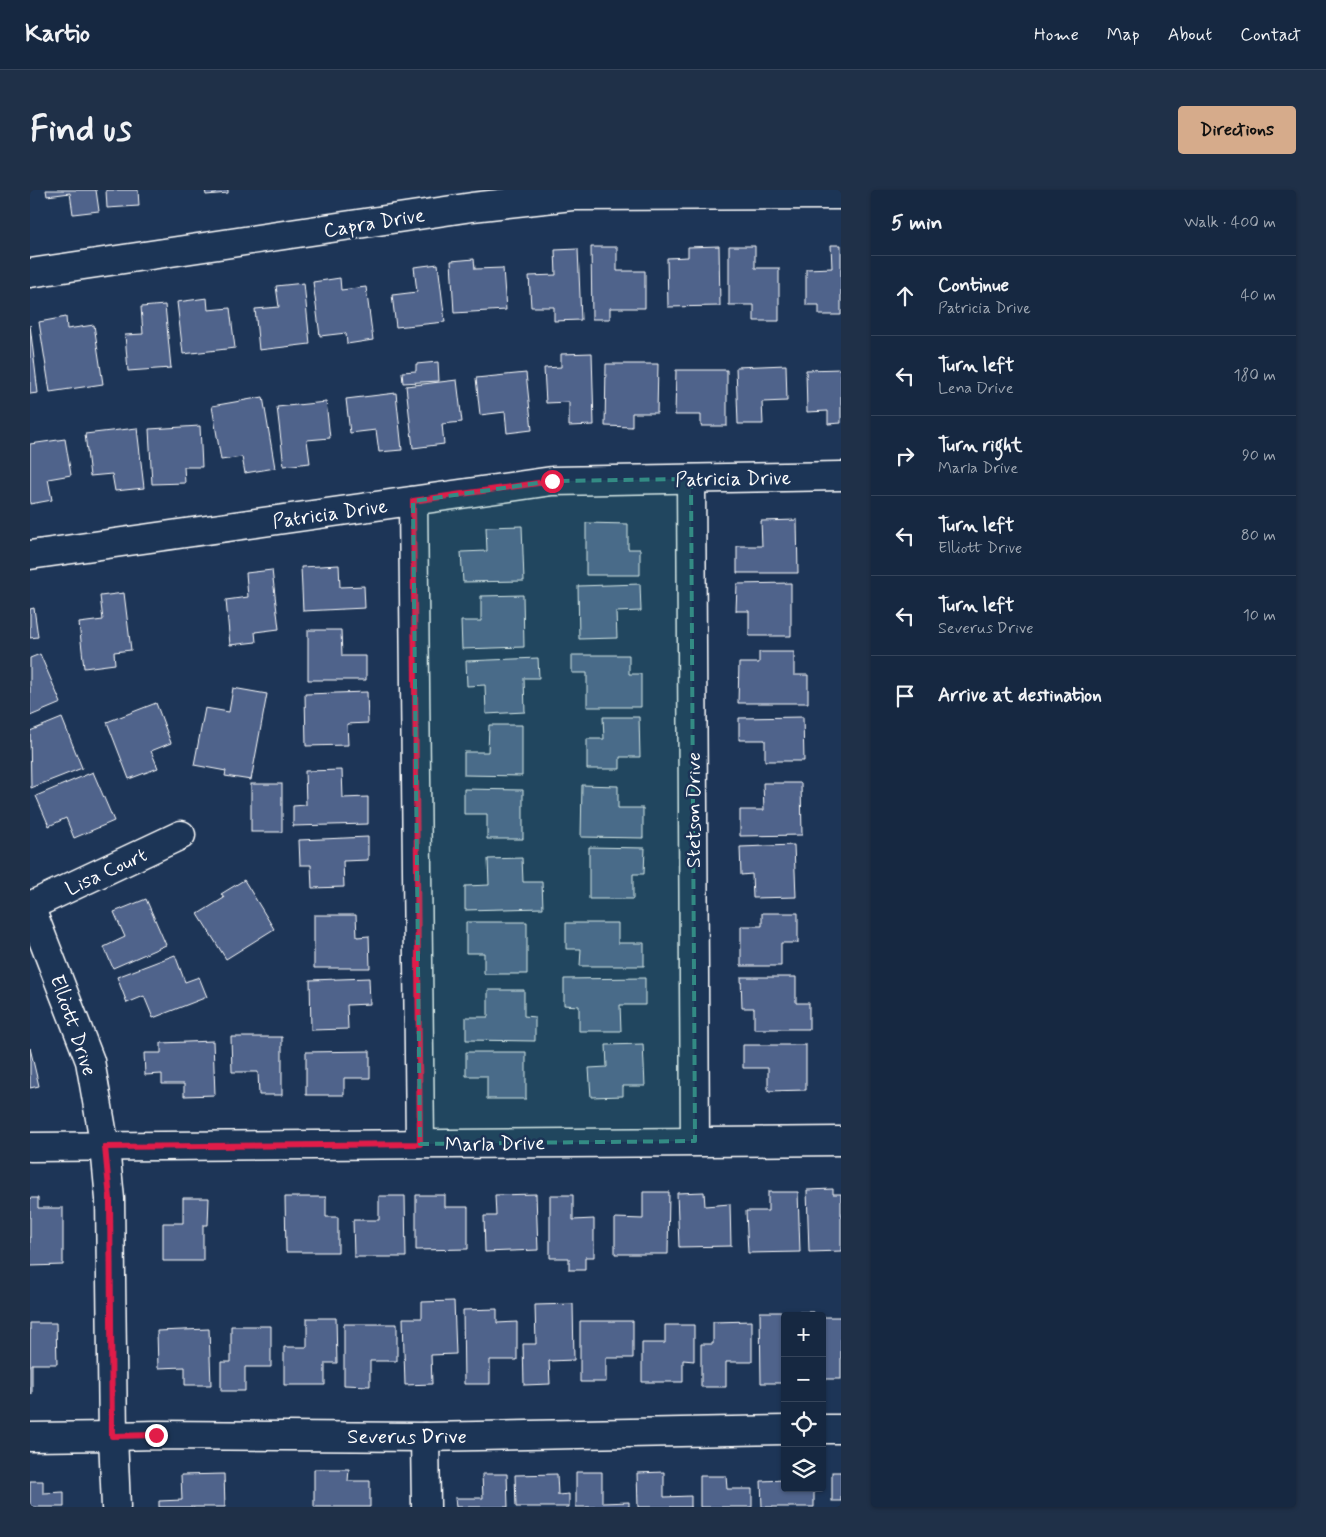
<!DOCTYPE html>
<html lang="en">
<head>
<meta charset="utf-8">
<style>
	:root { --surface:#162841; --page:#1f3048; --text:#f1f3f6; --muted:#9ea6b1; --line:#35445a; --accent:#d6ab8b }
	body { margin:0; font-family:Mynerve,sans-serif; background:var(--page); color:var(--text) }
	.controls { position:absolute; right:15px; bottom:15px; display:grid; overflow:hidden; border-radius:5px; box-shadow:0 1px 4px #0004 }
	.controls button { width:45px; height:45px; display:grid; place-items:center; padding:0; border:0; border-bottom:1px solid var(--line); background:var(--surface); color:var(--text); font:25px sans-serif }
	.stop { position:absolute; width:15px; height:15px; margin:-11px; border:4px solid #e11d48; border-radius:50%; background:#fff }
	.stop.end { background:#e11d48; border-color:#fff; box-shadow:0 1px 5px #0008 }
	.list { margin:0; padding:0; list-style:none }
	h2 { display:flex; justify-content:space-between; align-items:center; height:65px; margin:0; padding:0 20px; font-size:21px }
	h2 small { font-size:16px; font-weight:400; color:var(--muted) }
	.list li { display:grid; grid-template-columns:32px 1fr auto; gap:15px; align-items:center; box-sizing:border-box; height:80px; padding:0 20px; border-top:1px solid var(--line) }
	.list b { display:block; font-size:19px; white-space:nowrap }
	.list p { margin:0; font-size:16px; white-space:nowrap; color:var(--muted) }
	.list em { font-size:16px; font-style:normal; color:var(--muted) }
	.icon { flex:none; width:28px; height:28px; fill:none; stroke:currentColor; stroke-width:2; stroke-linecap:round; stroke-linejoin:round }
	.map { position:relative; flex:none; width:811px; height:1317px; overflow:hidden; border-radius:5px }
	header { display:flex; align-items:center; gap:30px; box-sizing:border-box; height:70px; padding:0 25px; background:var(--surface); border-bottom:1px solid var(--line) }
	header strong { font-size:24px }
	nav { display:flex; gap:28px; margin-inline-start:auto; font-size:18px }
	.intro { display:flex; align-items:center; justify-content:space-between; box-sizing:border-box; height:120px; padding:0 30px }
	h1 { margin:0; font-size:35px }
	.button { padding:12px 22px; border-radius:5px; background:var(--accent); color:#111; font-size:18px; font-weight:700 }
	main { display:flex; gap:30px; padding:0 30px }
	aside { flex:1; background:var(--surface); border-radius:5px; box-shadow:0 1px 4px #0004 }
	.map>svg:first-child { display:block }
</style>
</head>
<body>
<header>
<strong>Kartio</strong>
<nav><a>Home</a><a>Map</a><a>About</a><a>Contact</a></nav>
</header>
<div class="intro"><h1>Find us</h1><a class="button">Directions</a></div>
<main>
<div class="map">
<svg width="811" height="1317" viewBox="0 0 811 1317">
	<rect width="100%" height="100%" fill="#1d3557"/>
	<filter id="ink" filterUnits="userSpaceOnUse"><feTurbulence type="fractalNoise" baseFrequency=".02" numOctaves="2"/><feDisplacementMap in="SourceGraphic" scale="10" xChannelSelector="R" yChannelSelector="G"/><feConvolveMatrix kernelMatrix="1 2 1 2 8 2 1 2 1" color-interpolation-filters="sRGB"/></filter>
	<g filter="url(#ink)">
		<g fill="#4f648b" stroke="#fff">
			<polygon points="16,0 66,0 69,21 43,24 40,3 17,6"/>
			<polygon points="76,0 108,0 109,16 77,18"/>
			<polygon points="175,0 198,0 198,3 176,5"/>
			<polygon points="801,55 811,55 811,125 789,125 789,115 776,115 776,79 802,78"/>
			<polygon points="689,56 690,116 638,117 637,68 658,67 658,57"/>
			<polygon points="699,56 725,56 725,78 749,78 749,131 724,131 724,115 699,115"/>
			<polygon points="561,57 587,57 587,81 615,81 615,118 580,118 580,129 562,129"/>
			<polygon points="548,59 551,130 524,131 524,117 501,117 499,86 526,85 525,60"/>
			<polygon points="444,69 445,79 473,78 476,120 424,123 421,71"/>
			<polygon points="408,74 415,132 366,137 362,105 387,102 384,77"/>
			<polygon points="310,88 311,100 336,97 343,150 317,154 316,143 290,146 283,92"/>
			<polygon points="274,93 280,154 229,160 225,119 249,117 246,96"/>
			<polygon points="177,108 178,120 200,118 205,158 153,164 147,112"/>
			<polygon points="135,115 141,178 98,181 95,145 113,144 111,117"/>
			<polygon points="36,127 37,139 64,135 73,194 20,202 9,132"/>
			<polygon points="0,135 8,203 0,204"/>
			<polygon points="562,163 564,235 539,236 539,212 516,213 514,178 531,177 531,164"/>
			<polygon points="408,172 409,191 373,193 372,182 386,181 386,174"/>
			<polygon points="576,174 628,174 627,223 602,223 602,237 575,236"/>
			<polygon points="756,175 757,211 732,212 733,234 708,234 706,177"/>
			<polygon points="811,179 811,233 798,234 798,221 777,222 776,180"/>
			<polygon points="646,180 697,180 697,236 671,236 671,225 645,225"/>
			<polygon points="496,183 502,240 477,243 475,222 450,225 446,188"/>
			<polygon points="427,190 432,232 412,234 414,254 383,258 376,196"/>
			<polygon points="366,203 372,260 349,262 346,240 320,243 316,209"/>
			<polygon points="233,207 245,278 215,283 212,267 191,270 182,216"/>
			<polygon points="296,212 300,248 277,250 280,273 254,276 247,217"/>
			<polygon points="170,236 172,277 154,277 155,293 122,294 119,239"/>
			<polygon points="107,238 114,298 85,301 82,284 60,286 55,244"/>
			<polygon points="35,249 41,285 18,289 22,310 0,314 0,254"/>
			<polygon points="767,330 768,383 707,383 707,356 732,356 731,331"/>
			<polygon points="556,333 598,334 598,359 610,359 610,385 556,385"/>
			<polygon points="492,336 494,391 433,392 431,362 457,361 456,337"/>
			<polygon points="309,375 310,397 334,396 335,418 273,421 271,377"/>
			<polygon points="242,380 249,439 225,442 226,452 200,455 196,410 218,407 216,383"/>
			<polygon points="761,393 761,446 719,446 719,421 706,421 707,394"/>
			<polygon points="610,394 611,421 586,422 587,448 549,449 548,396"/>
			<polygon points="94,403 101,460 84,462 85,474 54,478 49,433 73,430 70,406"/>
			<polygon points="493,405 494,457 432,459 431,431 451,431 451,406"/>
			<polygon points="4,418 8,447 0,448 0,419"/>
			<polygon points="278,440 311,440 312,466 336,466 336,490 278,490"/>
			<polygon points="729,462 764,462 764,485 778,485 778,513 708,513 709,473 729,473"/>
			<polygon points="10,464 31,513 0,526 0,468"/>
			<polygon points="542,465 599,465 599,484 611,484 611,517 557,517 557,483 542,483"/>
			<polygon points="508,468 509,488 494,488 495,522 456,524 455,495 437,496 436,471"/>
			<polygon points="203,498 237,504 221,590 195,586 196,581 164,575 175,518 199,522"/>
			<polygon points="337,502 338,533 317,534 318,555 276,556 275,504"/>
			<polygon points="126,513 141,553 121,561 128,578 99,589 77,532"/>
			<polygon points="573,527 609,527 610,567 590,567 590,579 557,579 557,549 574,549"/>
			<polygon points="773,527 774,571 735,571 735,550 709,550 709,528"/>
			<polygon points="32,528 52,578 1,598 0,541"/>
			<polygon points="459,535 492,535 492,586 434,585 434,562 458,562"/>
			<polygon points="312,580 313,608 338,607 338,634 263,636 263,616 276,615 275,581"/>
			<polygon points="63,582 84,631 44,648 36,628 19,636 6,606"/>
			<polygon points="733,593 771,593 772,645 710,646 710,620 734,620"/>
			<rect x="221" y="594" width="31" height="48"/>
			<polygon points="552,595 588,596 588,618 613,618 613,648 551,647"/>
			<polygon points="434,599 493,600 493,649 457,649 457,624 434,624"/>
			<polygon points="338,647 338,670 313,671 314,697 282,698 281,675 270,675 269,650"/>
			<polygon points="764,655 766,707 723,708 722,684 711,685 710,657"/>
			<polygon points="559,657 615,658 614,684 603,684 603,709 559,709"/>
			<polygon points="492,668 493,692 512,692 513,718 435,720 435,696 459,695 458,669"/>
			<polygon points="214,690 244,739 196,769 168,724 194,708 191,704"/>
			<polygon points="116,709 136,755 83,778 74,757 95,747 84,722"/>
			<polygon points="732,723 768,723 768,753 751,753 751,776 711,776 711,736 732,736"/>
			<polygon points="284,725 326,725 327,747 339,746 340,778 284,778"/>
			<polygon points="436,732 497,732 497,784 454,784 454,763 436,763"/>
			<polygon points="536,733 588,733 588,753 614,753 614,776 550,776 551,759 536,759"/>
			<polygon points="145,765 155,792 169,787 177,807 123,828 114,806 97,813 87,787"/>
			<polygon points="711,787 766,787 766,813 779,813 779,839 724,839 724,818 712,818"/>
			<polygon points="339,788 340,814 317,815 318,839 281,840 280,790"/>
			<polygon points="615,788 615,815 590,815 591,841 549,841 549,816 534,815 534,789"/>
			<polygon points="458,800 494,800 494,826 505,827 505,851 436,850 436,827 458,827"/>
			<polygon points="201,847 252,847 252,905 229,905 228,882 202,882"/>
			<polygon points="183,851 185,905 154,906 154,894 132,894 132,884 115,885 114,863 131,863 131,853"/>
			<polygon points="613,854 615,896 593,896 593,906 561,907 559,878 577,877 576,855"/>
			<polygon points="713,855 776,855 776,900 738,901 738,878 713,878"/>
			<polygon points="0,858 9,896 0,898"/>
			<polygon points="340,861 340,888 314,888 314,905 276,905 276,862"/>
			<polygon points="436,862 496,862 496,909 457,909 457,886 436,886"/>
			<polygon points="803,999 803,1004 811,1004 811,1061 779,1062 777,1000"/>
			<polygon points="613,1002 639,1002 638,1064 585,1064 585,1028 613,1029"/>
			<polygon points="674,1002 675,1016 700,1014 701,1056 649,1057 647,1003"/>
			<polygon points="738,1002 768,1002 770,1062 718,1063 716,1021 738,1021"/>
			<polygon points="506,1004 508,1060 455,1062 454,1026 466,1026 465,1005"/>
			<polygon points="386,1005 415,1005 415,1017 438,1017 438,1059 386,1060"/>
			<polygon points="520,1005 543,1005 543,1030 564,1029 564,1067 555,1067 555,1080 539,1080 539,1068 520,1068"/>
			<polygon points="349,1006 375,1006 376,1067 324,1067 323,1030 349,1030"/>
			<polygon points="255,1007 296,1007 296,1027 308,1027 308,1062 256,1062"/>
			<polygon points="0,1008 8,1008 8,1018 33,1018 33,1075 0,1076"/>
			<polygon points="153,1008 179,1008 178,1035 173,1035 173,1071 133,1071 133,1033 153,1033"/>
			<polygon points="424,1111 426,1164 401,1165 402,1194 375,1195 373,1128 392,1128 392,1112"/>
			<polygon points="543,1114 544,1170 519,1171 520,1194 494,1195 493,1154 506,1154 505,1115"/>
			<polygon points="467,1119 467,1133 487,1132 487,1170 460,1170 460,1194 434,1194 433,1120"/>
			<polygon points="730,1122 783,1122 783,1126 755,1126 755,1193 731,1193"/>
			<rect x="792" y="1127" width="19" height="62"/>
			<polygon points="277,1128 306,1128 307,1173 295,1173 295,1195 254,1195 254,1157 277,1157"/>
			<polygon points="550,1131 603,1131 603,1168 576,1168 576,1192 550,1192"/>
			<polygon points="722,1131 722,1172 696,1172 696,1197 671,1197 671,1154 683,1154 683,1132"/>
			<polygon points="0,1133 26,1133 27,1174 2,1174 2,1204 0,1204"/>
			<polygon points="314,1134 367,1134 367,1171 340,1171 340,1196 314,1195"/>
			<polygon points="635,1135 664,1135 664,1171 653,1170 653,1192 612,1192 612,1153 635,1153"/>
			<polygon points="201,1136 241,1136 241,1177 215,1177 215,1201 191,1201 191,1172 201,1172"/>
			<polygon points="179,1139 181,1195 155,1195 155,1177 128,1178 127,1141"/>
			<polygon points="284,1279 319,1279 318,1291 340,1291 340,1317 284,1317"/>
			<polygon points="546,1282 572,1282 572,1313 599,1312 599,1317 546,1317"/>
			<polygon points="634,1282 634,1307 661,1306 661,1317 608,1317 607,1283"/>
			<rect x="802" y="1282" width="9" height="29"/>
			<polygon points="194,1284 195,1317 129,1317 129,1311 152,1310 151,1285"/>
			<polygon points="452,1284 477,1284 478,1317 426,1317 425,1308 453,1308"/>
			<polygon points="527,1284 528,1305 539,1304 539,1317 486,1317 485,1285"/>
			<polygon points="670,1286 696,1286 697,1299 722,1299 722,1317 670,1317"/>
			<polygon points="755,1290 755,1298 758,1298 758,1302 784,1301 784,1317 732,1317 731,1291"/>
			<polygon points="0,1291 13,1291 13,1303 34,1302 34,1317 0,1317"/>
		</g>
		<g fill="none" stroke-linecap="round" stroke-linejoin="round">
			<defs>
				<g id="street">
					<polyline points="0,83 442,17 542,6 811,5"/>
					<polyline points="661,289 665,951"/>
					<polyline points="383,311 390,954"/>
					<polyline points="0,365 522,291 811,286"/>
					<polyline points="0,716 151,645"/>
					<polyline points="0,957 811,951"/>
					<polyline points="792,1239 811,1239"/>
					<polyline points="83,1246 126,1245 395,1247 755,1240"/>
					<polyline points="395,1247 396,1317"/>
				</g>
				<g id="secondary">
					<polyline points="0,716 60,871 75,957 80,1009 83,1246 86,1317"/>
					<polyline points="0,1247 83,1246"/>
				</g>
			</defs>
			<use href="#street" stroke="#fff" stroke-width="31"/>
			<use href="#secondary" stroke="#fff" stroke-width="31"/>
			<use href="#street" stroke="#1d3557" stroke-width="28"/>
			<use href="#secondary" stroke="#1d3557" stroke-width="28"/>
		</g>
	</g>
	<g fill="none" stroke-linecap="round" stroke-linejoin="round" filter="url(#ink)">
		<polyline stroke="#e11d48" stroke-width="6" points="126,1245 82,1246 80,1009 75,957 390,954 383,311 522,291"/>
	</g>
	<path fill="#338b84" fill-opacity="0.2" stroke="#338b84" stroke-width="4" stroke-dasharray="10 6" stroke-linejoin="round" d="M 661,289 L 665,951 L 390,954 L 383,311 L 522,291 Z"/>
	<g text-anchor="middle" stroke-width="5" stroke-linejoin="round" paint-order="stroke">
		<g font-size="20" fill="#fff" stroke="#1d3557">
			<text transform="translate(344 32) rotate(-9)" y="7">Capra Drive</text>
			<text transform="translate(703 288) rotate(-1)" y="7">Patricia Drive</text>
			<text transform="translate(300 323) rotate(-8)" y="7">Patricia Drive</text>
			<text transform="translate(663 620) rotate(-90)" y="7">Stetson Drive</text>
			<text transform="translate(76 681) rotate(-25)" y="7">Lisa Court</text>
			<text transform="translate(44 835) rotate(71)" y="7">Elliott Drive</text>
			<text transform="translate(465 953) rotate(-1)" y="7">Marla Drive</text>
			<text x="377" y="1253">Severus Drive</text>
		</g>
	</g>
</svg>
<div class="controls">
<button>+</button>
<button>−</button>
<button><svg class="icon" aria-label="locate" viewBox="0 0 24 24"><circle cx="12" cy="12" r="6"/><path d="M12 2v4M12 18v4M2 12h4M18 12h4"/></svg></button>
<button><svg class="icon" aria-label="layers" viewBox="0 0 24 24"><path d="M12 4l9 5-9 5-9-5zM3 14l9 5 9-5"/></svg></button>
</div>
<div class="stop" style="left:522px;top:291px"></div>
<div class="stop end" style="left:126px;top:1245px"></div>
</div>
<aside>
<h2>5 min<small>Walk · 400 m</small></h2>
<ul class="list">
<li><svg class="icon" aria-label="ahead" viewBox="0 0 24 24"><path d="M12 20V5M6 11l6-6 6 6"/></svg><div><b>Continue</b><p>Patricia Drive</p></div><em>40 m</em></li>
<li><svg class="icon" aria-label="left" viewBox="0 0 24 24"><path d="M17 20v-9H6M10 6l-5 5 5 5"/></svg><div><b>Turn left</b><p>Lena Drive</p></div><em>180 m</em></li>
<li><svg class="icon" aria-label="right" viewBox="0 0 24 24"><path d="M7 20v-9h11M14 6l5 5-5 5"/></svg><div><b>Turn right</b><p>Marla Drive</p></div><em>90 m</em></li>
<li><svg class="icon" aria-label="left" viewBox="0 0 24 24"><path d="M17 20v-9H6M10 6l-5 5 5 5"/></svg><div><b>Turn left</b><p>Elliott Drive</p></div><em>80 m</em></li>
<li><svg class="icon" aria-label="left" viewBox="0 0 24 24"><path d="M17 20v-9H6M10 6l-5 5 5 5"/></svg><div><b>Turn left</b><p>Severus Drive</p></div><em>10 m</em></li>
<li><svg class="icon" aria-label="arrive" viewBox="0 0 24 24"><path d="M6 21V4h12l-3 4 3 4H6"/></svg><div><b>Arrive at destination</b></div></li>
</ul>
</aside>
</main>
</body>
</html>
